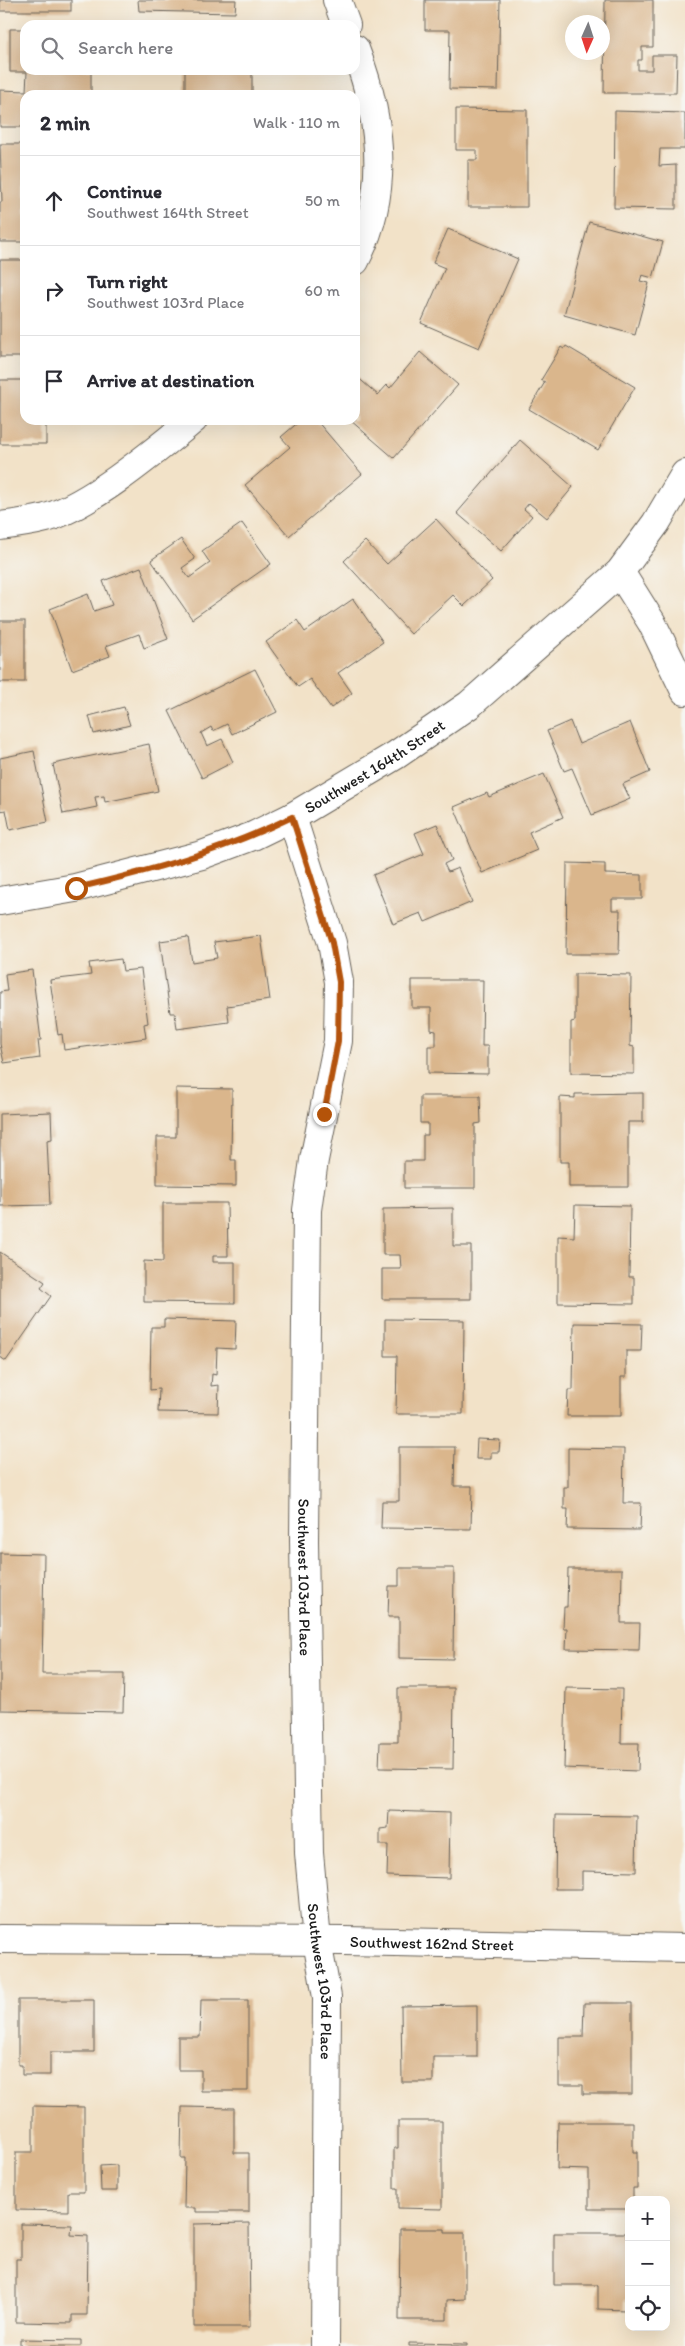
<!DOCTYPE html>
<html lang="en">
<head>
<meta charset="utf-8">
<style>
	:root { --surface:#fff; --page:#f7f7f7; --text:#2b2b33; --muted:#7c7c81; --line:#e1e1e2 }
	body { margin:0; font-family:Itim,sans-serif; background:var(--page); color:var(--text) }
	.controls { position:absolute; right:15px; bottom:15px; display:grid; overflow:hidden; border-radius:10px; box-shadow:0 5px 20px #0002 }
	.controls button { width:45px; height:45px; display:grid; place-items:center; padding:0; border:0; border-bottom:1px solid var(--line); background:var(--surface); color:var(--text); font:25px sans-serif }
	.compass { position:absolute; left:565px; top:15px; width:45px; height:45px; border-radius:50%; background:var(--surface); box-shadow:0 5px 20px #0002; rotate:183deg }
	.stop { position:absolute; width:15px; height:15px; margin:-11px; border:4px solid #b45309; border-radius:50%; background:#fff }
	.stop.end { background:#b45309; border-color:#fff; box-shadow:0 1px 5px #0008 }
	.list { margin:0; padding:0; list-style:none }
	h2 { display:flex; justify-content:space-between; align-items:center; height:65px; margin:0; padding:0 20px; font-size:21px }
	h2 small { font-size:16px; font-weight:400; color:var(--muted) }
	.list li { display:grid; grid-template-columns:32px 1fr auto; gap:15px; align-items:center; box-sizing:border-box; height:90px; padding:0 20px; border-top:1px solid var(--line) }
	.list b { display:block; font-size:19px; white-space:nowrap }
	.list p { margin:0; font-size:16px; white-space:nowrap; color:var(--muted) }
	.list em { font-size:16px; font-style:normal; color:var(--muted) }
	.icon { flex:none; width:28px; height:28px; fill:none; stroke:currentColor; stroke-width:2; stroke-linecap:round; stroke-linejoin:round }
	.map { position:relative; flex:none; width:685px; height:2346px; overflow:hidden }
	.search { position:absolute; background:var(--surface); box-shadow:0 5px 20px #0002; left:20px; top:20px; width:340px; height:55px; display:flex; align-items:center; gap:12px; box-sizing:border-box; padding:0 18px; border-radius:15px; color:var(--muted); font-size:19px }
	.panel { position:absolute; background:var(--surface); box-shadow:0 5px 20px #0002; left:20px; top:90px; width:340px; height:335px; border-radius:15px }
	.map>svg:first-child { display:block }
</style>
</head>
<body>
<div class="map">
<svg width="685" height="2346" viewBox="0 0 685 2346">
	<rect width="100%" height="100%" fill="#f6f6f2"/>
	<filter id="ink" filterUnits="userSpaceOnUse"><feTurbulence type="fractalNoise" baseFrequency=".02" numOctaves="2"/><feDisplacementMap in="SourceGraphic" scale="10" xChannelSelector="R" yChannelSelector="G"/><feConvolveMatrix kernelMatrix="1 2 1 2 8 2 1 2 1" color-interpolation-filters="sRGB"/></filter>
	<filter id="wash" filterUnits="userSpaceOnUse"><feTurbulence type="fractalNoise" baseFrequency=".0096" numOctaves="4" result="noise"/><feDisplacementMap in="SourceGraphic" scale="20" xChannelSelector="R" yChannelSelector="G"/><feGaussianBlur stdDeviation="1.12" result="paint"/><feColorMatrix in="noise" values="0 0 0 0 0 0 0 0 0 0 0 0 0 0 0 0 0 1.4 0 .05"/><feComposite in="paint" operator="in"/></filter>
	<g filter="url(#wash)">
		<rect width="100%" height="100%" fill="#f2e2c8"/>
		<g id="blocks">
			<g fill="#dab68c">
				<rect x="0" y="0" width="71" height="11"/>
				<polygon points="138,0 236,0 235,13 139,11"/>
				<polygon points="425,0 500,0 498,90 449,89 450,30 425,30"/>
				<polygon points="605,0 653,0 653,47 642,47 642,60 638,60 638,70 652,70 652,55 677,55 676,93 604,93"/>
				<polygon points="10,29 25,29 25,70 91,70 91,95 25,95 25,127 0,127 0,90 26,91 27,72 10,72"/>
				<polygon points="185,70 252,70 252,92 266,92 266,95 185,95"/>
				<polygon points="456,109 527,110 527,207 468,207 468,160 477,160 477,150 456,150"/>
				<polygon points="615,111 685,113 685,149 660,149 659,166 676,165 676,209 614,208"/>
				<polygon points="0,144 25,144 25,242 0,242 0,202 2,202"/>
				<polygon points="589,222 663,242 653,278 642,275 640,281 649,283 635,335 564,315"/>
				<polygon points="448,229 518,259 479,348 421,323 445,268 433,263"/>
				<rect x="0" y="260" width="25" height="97"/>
				<polygon points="566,346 635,387 598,450 529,409 545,382 541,380 561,347 564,349"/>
				<polygon points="420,352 458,385 394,458 350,420 355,420 355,375 378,395 387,385 390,388"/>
				<polygon points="0,380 25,380 25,420 46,420 46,444 0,444"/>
				<polygon points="301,420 316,420 362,474 289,536 245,485 290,447 281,437"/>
				<polygon points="520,440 573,487 547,518 529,503 524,509 532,516 501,551 457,513"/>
				<polygon points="436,519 492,580 464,606 453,595 411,634 344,561 365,541 387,564"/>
				<polygon points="242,523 271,564 192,619 151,560 181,539 195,559 182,568 189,578 210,563 202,551"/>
				<polygon points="141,567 168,639 144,648 139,634 106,646 110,656 72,670 50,609 88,594 94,611 112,605 103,581"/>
				<polygon points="353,599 383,642 338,673 352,693 331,708 310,679 298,687 266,642 297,620 305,632"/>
				<rect x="0" y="621" width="25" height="61"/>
				<polygon points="255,669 277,712 232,734 227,724 213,731 211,727 201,733 207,746 222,739 233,762 202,778 169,711"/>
				<polygon points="124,707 130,725 94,734 89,716"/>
				<polygon points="570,721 579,744 630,722 650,772 623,784 630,799 592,815 572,768 564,771 547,731"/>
				<polygon points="149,744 158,791 105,802 104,796 95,797 97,807 63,814 53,764"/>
				<polygon points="34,751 48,822 10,830 6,810 0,811 0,758"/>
				<polygon points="544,774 563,817 529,832 537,850 482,873 454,807 487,793 489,797"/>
				<polygon points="437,824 452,860 444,864 448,872 458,868 472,902 425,922 421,913 393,924 373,875 424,854 415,833"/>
				<polygon points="567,863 605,864 605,874 642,875 642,899 612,899 612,910 620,910 619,954 566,954"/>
				<polygon points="261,936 270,1000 227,1006 229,1022 177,1029 175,1013 170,1013 160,941 188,937 192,962 217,958 214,942"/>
				<polygon points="121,959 123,971 141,969 148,1023 144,1024 146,1038 64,1050 62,1034 58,1035 50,980 91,975 89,963"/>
				<polygon points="32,970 41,1040 38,1040 40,1058 4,1063 0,1044 0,992 7,991 5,974"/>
				<polygon points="575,974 631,975 630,1046 634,1047 634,1074 571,1073 571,1022 575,1021"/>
				<polygon points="412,980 483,980 482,1046 488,1046 488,1074 428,1073 428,1046 436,1046 436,1031 431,1030 431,1008 412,1008"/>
				<polygon points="176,1088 232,1089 231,1160 236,1160 236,1186 157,1185 157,1137 176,1137"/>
				<polygon points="643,1093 643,1122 628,1122 628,1187 569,1187 569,1162 560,1162 560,1097 575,1098 575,1094"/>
				<polygon points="420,1096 480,1096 481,1123 475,1124 475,1188 404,1188 404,1161 423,1161 423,1135 428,1135 428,1123 420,1123"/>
				<polygon points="51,1112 52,1139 47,1140 50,1205 0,1206 0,1114"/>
				<polygon points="163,1203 227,1203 228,1256 213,1256 213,1262 235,1262 235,1303 144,1302 144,1261 163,1262"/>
				<polygon points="575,1205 630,1206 629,1277 634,1277 634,1304 558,1303 558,1236 574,1237"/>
				<polygon points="453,1208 453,1246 471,1246 471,1299 382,1299 382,1269 401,1269 400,1255 383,1255 383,1209"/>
				<polygon points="0,1252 45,1282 41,1288 51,1296 6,1361 0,1357"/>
				<polygon points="164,1319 236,1321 235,1349 217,1348 216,1375 212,1374 211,1386 219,1385 218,1413 158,1412 159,1389 150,1390 151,1327 164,1327"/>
				<polygon points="385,1319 464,1320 463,1414 396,1414 397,1356 385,1356"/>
				<polygon points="574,1323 642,1324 641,1351 626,1351 626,1377 621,1377 621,1416 567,1416 568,1390 573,1390"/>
				<polygon points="477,1439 500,1440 499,1452 491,1452 491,1459 476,1459"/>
				<polygon points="399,1447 455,1447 454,1486 472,1486 471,1529 381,1528 382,1501 399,1501"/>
				<polygon points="568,1448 624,1449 623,1503 641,1503 640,1530 567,1529 568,1509 564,1509 564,1487 568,1487"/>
				<polygon points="0,1553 44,1554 42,1674 124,1674 123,1712 0,1710"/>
				<polygon points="399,1568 454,1568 453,1659 399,1658 399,1617 388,1617 389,1586 399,1586"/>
				<polygon points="568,1569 622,1569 621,1623 640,1623 639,1650 566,1649 567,1628 563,1628 564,1607 567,1607"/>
				<polygon points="398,1688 454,1688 453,1769 379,1768 380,1742 398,1742"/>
				<polygon points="566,1688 622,1689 621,1743 639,1743 638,1771 564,1768"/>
				<polygon points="389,1811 450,1813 449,1878 387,1876 388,1845 380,1845 380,1829 388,1828"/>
				<polygon points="556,1815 637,1816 636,1872 582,1871 582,1889 555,1889"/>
				<polygon points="18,2000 94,2000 94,2052 50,2052 50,2075 22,2075 22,2065 18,2065"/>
				<polygon points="201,2000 248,2000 248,2091 201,2091 201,2070 178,2070 178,2037 200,2037"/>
				<polygon points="584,2003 632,2003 632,2094 583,2094 583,2085 559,2085 559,2037 583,2037"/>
				<polygon points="477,2005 477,2057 433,2057 433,2082 402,2082 401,2006"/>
				<polygon points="33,2106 84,2107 84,2192 68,2192 68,2211 16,2210 16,2152 33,2152"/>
				<polygon points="182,2107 234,2108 234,2153 249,2153 249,2212 196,2212 196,2208 184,2208 185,2158 181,2158"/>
				<polygon points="398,2121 442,2121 442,2209 398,2208 398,2188 394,2188 394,2148 398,2148"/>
				<polygon points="558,2122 633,2122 633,2152 637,2152 637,2188 633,2188 633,2200 629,2200 629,2209 589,2209 589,2170 557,2169"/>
				<polygon points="117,2165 117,2191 101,2191 100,2166"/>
				<polygon points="249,2223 250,2327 194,2327 194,2224"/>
				<polygon points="21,2224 72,2225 71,2235 88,2236 87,2315 72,2315 72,2323 16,2322 16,2259 21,2259"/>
				<polygon points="400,2229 445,2229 445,2233 465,2233 465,2299 447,2300 447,2320 399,2320"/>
				<polygon points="554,2233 626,2233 626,2238 629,2237 629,2299 625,2299 625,2310 598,2309 598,2285 554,2285"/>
				<polygon points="20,2339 81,2340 81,2346 20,2346"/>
				<polygon points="409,2343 467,2344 467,2346 409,2346"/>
			</g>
		</g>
	</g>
	<g filter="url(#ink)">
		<use href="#blocks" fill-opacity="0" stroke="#676158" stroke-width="1"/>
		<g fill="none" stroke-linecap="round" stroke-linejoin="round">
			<defs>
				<g id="minor">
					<polyline points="337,0 346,25"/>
					<path d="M 355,49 C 382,119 390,193 355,261"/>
					<path d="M 0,526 C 15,524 31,522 46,518 C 92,504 155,451 193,420"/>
					<polyline points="620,572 652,623 685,691"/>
					<path id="s1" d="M 292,817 L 332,943 L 339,982 L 338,1041 L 314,1160 L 307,1210 L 304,1541 L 309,1853 L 317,1941 L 327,1997 L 325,2346"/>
					<path id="s2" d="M 0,901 L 75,888 L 202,855 L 253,836 L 292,817 L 396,755 L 469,705 L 620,572 L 656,523 L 685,474"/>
					<path id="s3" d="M 0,1939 L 345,1941 L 685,1948"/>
				</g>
			</defs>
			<use href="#minor" stroke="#676158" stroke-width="30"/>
			<use href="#minor" stroke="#fff" stroke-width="28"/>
		</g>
	</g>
	<g fill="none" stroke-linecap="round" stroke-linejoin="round" filter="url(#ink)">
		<path stroke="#b45309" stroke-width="6" d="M 76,888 C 150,871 222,851 292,817 L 332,943 L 339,982 L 338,1041 L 324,1114"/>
	</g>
	<g text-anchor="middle" stroke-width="5" stroke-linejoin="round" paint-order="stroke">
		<g font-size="16" fill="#1c1c1c" stroke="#f6f6f2">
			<text dy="6" stroke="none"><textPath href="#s2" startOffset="402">Southwest 164th Street</textPath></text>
			<text dy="6" stroke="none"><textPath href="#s1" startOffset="770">Southwest 103rd Place</textPath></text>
			<text dy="6" stroke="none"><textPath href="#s3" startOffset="432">Southwest 162nd Street</textPath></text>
			<text dy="6" stroke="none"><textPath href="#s1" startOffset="1175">Southwest 103rd Place</textPath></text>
		</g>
	</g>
</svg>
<div class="controls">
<button>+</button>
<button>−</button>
<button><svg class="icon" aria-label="locate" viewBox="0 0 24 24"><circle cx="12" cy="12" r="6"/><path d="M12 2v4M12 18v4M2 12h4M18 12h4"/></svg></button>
</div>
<svg class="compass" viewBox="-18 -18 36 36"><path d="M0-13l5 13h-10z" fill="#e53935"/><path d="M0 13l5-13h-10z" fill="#7c7c81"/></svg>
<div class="stop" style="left:76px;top:888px"></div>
<div class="stop end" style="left:324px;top:1114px"></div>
<div class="search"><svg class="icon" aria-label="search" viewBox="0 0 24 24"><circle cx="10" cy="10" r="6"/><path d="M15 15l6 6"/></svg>Search here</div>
<section class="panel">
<h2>2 min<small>Walk · 110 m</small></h2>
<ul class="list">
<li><svg class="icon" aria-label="ahead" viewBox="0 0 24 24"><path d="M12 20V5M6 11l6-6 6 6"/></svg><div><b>Continue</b><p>Southwest 164th Street</p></div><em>50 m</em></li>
<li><svg class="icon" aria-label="right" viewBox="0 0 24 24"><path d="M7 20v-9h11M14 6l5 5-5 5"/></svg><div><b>Turn right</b><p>Southwest 103rd Place</p></div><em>60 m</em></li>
<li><svg class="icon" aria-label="arrive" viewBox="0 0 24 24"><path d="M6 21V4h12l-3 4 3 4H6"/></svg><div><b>Arrive at destination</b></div></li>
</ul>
</section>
</div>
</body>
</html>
